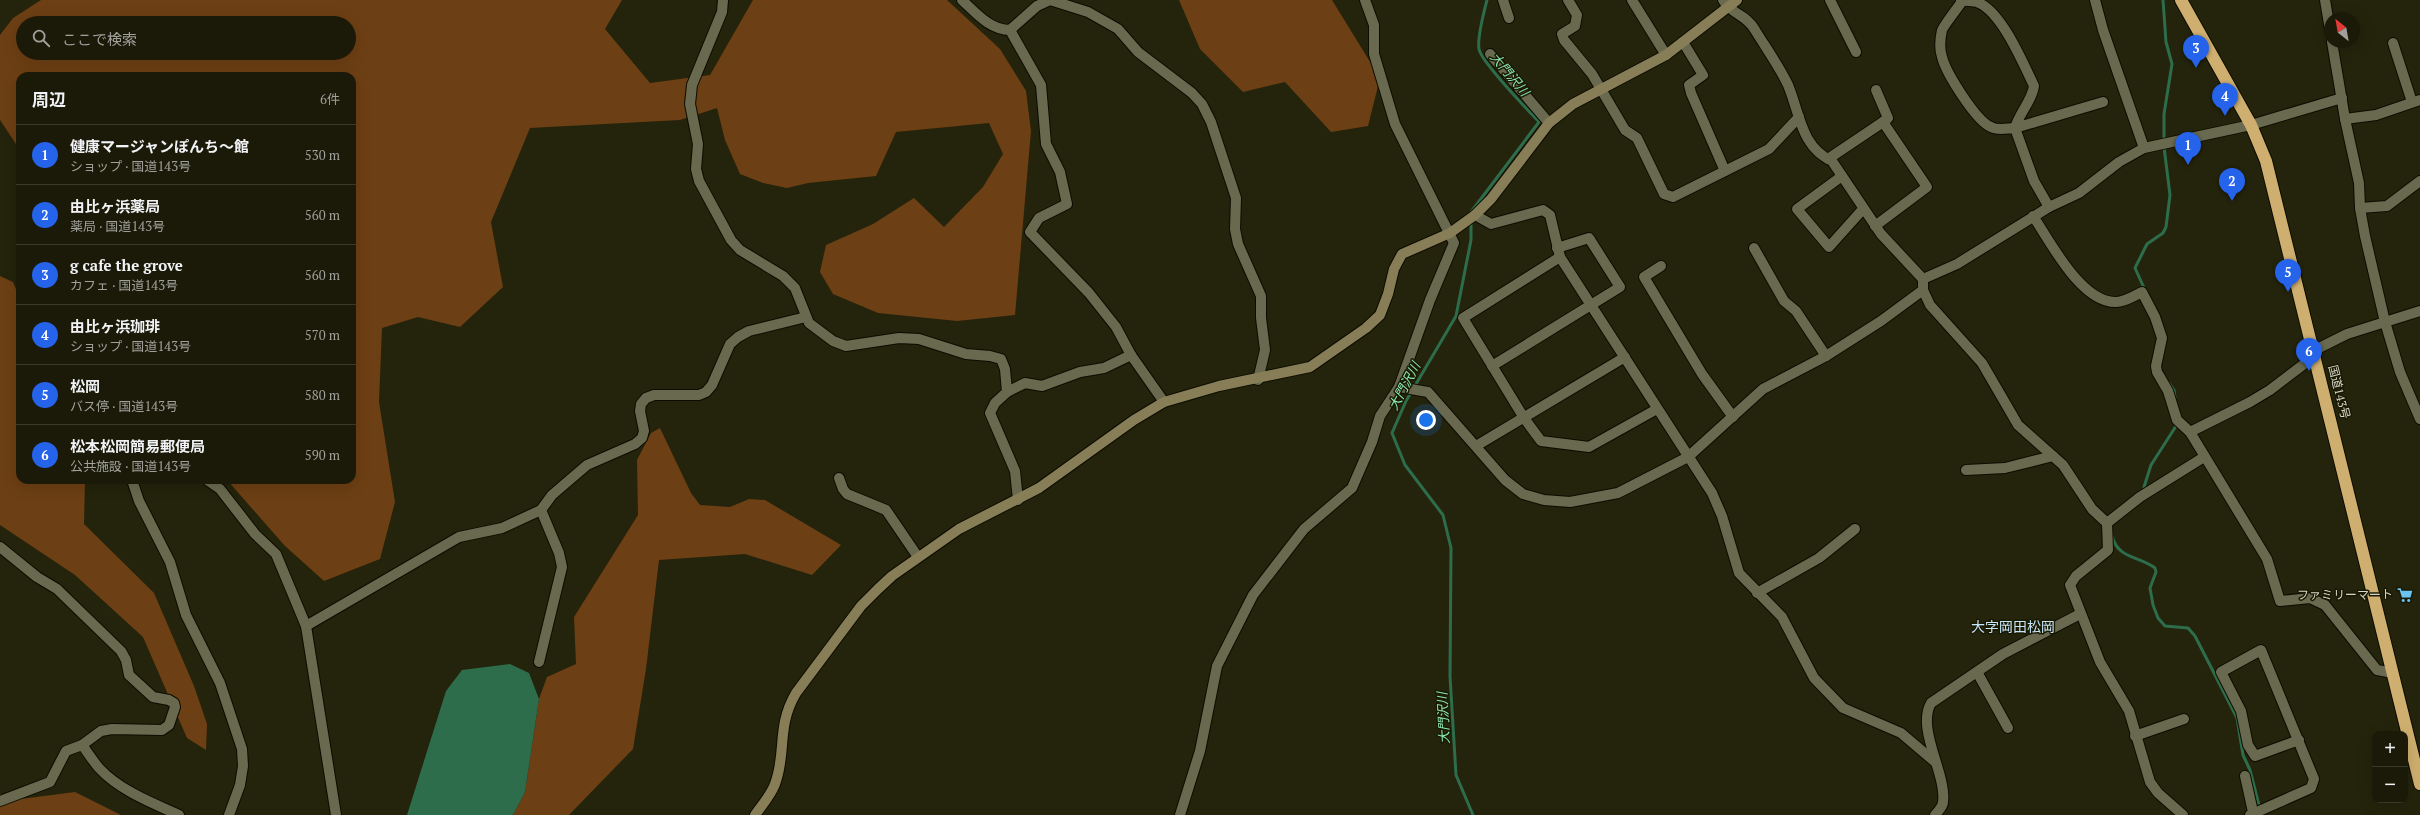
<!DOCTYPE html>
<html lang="ja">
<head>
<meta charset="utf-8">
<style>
	:root { --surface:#1b1a08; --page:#242312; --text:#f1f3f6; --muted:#a0a19c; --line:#393829; --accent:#2563eb }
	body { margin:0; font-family:"PT Serif","Noto Sans JP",serif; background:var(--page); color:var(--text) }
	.controls { position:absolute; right:12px; bottom:12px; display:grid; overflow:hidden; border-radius:8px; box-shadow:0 4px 16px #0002 }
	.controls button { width:36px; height:36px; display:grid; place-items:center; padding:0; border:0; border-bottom:1px solid var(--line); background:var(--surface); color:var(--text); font:20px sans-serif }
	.compass { position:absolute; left:2324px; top:12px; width:36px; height:36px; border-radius:50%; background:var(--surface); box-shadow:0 4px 16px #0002; rotate:329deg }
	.you { position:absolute; left:1426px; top:420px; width:14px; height:14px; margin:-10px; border:3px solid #fff; border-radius:50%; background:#1a73e8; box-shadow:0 0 0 6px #1a73e833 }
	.badge { display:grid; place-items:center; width:26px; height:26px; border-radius:50%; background:var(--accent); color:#fff; font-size:13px; font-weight:700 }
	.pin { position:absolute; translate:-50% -33px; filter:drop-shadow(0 1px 2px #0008) }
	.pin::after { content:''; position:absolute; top:21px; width:14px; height:12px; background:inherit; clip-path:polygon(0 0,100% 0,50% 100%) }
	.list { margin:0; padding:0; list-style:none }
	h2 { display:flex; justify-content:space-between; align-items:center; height:52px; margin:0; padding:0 16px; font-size:17px }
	h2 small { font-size:13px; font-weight:400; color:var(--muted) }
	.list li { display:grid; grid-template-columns:26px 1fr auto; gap:12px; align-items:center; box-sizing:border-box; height:60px; padding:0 16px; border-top:1px solid var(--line) }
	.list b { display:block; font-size:15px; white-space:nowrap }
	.list p { margin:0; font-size:13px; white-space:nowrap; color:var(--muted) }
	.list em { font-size:13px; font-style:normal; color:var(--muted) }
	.icon { flex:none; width:22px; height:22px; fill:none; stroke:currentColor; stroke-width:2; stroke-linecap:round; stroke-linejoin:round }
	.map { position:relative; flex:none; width:2420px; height:815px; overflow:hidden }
	.search { position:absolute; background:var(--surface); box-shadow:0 4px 16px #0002; left:16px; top:16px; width:340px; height:44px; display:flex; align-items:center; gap:10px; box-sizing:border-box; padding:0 14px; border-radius:22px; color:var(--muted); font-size:15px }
	.panel { position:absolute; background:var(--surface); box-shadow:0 4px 16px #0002; left:16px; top:72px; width:340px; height:412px; border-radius:12px }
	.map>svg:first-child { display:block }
</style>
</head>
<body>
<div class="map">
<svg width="2420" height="815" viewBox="0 0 2420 815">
	<rect width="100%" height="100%" fill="#24230b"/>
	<g fill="#6d3f14" fill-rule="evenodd">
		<path d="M 41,0 L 622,0 L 605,29 L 650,83 L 710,75 L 753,0 L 947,0 L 1000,49 L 1026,91 L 1031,131 L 1015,315 L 957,321 L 878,313 L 833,294 L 820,272 L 826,245 L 873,224 L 914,198 L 944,227 L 983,187 L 1003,154 L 989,123 L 896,132 L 876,176 L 808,183 L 787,188 L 763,183 L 740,174 L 725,140 L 717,108 L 680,120 L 530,128 L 491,222 L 503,287 L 460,327 L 418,317 L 382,328 L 379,402 L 395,502 L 380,559 L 324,581 L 285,546 L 227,480 L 352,480 L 352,76 L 20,76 L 20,141 L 16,144 L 0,120 L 0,35 L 13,18 ZM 23,23 L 349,23 L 349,53 L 23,53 Z"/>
		<polygon points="1179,0 1332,0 1380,78 1368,126 1331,132 1285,82 1243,92 1200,49"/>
		<polygon points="0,276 13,282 20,299 20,480 85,480 84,524 154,593 194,686 207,724 206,750 187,738 143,637 75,575 0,525"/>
		<polygon points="660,428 691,493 700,505 730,507 749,499 765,500 841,545 812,575 745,554 659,560 646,669 633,749 569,815 513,815 525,792 539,699 547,677 576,664 574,617 638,515 637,460 651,433"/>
		<polygon points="75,792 121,815 0,815 0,793 5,801"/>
	</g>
	<polygon fill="#2d6d4c" points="510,664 529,673 539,699 525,792 513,815 407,815 446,691 462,670"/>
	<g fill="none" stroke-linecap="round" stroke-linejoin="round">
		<g stroke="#2d6d4c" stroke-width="3">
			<path d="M 1471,212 L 1539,122 C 1528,110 1481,62 1479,49 C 1477,37 1484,12 1487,0"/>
			<polyline points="1471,220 1471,240 1456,316 1406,401 1392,433 1405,465 1443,515 1451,548 1450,676 1456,775 1473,815"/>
			<polyline points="2145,290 2135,268 2147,244 2163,233 2166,227 2170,195 2164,147 2164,114 2172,64 2166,42 2163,0"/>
			<polyline points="2169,383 2174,390 2175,398"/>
			<polyline points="2144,487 2151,465 2178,423"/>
			<path d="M 2112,536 C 2118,559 2139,556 2155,568 L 2156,572 L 2150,588 L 2153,605 L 2158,618 L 2165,626 L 2188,628 L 2195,636 L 2237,718 L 2243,755 L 2250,770 L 2260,809"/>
		</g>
		<defs>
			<g id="street">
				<polyline points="723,0 722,12 692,85 690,104 698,144 696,169 699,181 731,240 740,250 783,276 795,288 809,323 833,341 846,346 899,338 919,339 966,354 990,356 1001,359 1005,369 1007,392 995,403 990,413 1015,471 1018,500"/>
				<path d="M 962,0 C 976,13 990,30 1010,30 L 1037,6 L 1050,0 L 1088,12 L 1118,29 L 1138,52 L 1192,93 L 1202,104 L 1211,122 L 1236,198 L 1235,229 L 1238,244 L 1261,296 L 1261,318 L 1265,350 L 1258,380"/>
				<polyline points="1503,0 1509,18"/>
				<polyline points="1568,0 1577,15 1575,26 1562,34 1564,40 1592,74 1625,130 1637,138 1664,194 1673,197 1769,149 1799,117"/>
				<polyline points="1632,0 1666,55"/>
				<polyline points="1830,0 1856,52"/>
				<path d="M 1961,0 C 1966,2 1973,0 1979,3 C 2002,13 2023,63 2034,86 C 2032,101 2019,113 2015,128 L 2103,102"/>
				<path d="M 1963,0 C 1959,6 1942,28 1942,30 C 1940,39 1939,48 1942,57 C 1946,73 1976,121 1991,127 C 1998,131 2008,128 2015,128 L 2034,181 L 2049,207"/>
				<polyline points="2095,0 2103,30 2144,148"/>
				<polyline points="2325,0 2330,30"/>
				<polyline points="1010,30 1041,85 1046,144 1060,172 1067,204 1039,218 1030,232 1089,293 1116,327 1131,355 1164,402"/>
				<polyline points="1683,42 1703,75 1689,85 1691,93 1725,171"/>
				<polyline points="2332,42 2345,119 2359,183 2360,208 2365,236 2385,322 2400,372 2420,419"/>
				<polyline points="2393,43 2412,102"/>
				<polyline points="1490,54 1549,123"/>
				<polyline points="1876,90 1888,118 1883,122"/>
				<polyline points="2345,119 2376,115 2420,100"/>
				<polyline points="1828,159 1883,122 1927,187 1875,226"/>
				<polyline points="1842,176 1797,209 1829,247 1863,209"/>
				<polyline points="2360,208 2387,206 2420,181"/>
				<polyline points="1475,215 1491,224 1543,210 1550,215 1560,257 1712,493 1722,516 1739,573 1782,617 1814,678 1843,708 1901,733 1934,761"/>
				<path d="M 2033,216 C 2050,241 2081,303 2116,302 C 2125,302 2134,296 2142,292 L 2155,317 L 2162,338 L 2156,366 L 2157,372 L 2168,391 L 2177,420 L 2190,432 L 2267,559 L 2280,601 L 2310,598 L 2325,605 L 2377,670 L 2393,673"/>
				<polyline points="1754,248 1784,301 1796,311 1826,356"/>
				<polyline points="1560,257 1463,318 1524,418 1541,441 1589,447 1657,409"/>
				<polyline points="1661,266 1644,277 1702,374 1733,417"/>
				<polyline points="1923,279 1957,264 2049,207 2079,193 2119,162 2144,148 2251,125 2342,98"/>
				<polyline points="1923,290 1930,305 1982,363 2018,425 2063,465 2092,509 2107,523 2108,550 2076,576 2070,585 2100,662 2129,711 2150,782 2158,793 2183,815"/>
				<polyline points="2315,350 2347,334 2420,311"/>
				<polyline points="1492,366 1620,287 1589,238 1557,248"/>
				<path d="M 1399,387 L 1428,392 L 1505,480 L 1523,494 L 1544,500 L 1570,502 L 1618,493 L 1688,457 L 1763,389 L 1826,356 L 1881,321 L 1923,290 L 1923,279 L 1881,234 L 1832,161 C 1801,147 1800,114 1788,85 C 1779,66 1766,48 1755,30 C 1746,14 1732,15 1723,0"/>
				<polyline points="1007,392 1025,383 1042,386 1080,372 1104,368 1131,355"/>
				<polyline points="2190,432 2250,402 2270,390 2316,355"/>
				<polyline points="1476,446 1625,357"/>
				<polyline points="1966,470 2005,468 2053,456"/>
				<polyline points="839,478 843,489 847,494 886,510 918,557"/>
				<polyline points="132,480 139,501 170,562 186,615 220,683 242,749 243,766 240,785 229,815"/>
				<polyline points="207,480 220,489 255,534 276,554 306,626 336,815"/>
				<polyline points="2107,523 2140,497 2204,457"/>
				<polyline points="0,547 37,577 57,589 121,651 126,660 129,675 153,697 169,700 174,703 175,707 169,725 162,730 112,729 101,731 82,745 66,751 50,782 0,801"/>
				<polyline points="1757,593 1819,558 1855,529"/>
				<polyline points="306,626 459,537 502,528 541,510 552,495 587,465 635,444 642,438 644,431 640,411 641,404 646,398 654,395 699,395 706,392 712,385 730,344 738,337 749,331 806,317"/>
				<polyline points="539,662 562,567 559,553 541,510"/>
				<polyline points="1977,672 2008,728"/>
				<polyline points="2135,736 2184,719"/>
				<path d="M 82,745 C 88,753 93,761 99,768 C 119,790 152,803 179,815"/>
				<polyline points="2245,776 2253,812"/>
				<polyline points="1180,815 1200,751 1217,666 1253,595 1304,529 1352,488 1372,442 1380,416 1399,387 1430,300 1454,243 1395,124 1374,54 1374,25 1365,0"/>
				<path d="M 1935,815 C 1938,811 1943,807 1943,802 C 1947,775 1916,729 1931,703 L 2003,654 L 2080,614"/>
				<polyline points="2250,815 2311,788 2314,779 2261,650 2221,672 2241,711 2248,745 2255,756 2299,740"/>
			</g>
			<path id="secondary" d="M 755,815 C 762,805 771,795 775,784 C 787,752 776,727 796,693 L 861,606 L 878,589 L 892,576 L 959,529 L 1039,488 L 1134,420 L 1164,402 L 1219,386 L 1310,367 L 1366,328 L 1380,315 L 1388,294 L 1394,269 L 1402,254 L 1450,233 L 1475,215 L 1491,199 L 1549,123 L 1573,104 L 1666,55 L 1737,0"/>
			<polyline id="highway" points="2181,0 2251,125 2266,161 2420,784"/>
		</defs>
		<use href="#street" stroke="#0d0c00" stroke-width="12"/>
		<use href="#secondary" stroke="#0d0c00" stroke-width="12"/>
		<use href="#highway" stroke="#0d0c00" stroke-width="14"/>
		<use href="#street" stroke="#68694e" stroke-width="10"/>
		<use href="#secondary" stroke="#877e58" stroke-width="10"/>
		<use href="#highway" stroke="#cfaf6f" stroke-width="12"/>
	</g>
	<defs>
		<symbol id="supermarket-bare" viewBox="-9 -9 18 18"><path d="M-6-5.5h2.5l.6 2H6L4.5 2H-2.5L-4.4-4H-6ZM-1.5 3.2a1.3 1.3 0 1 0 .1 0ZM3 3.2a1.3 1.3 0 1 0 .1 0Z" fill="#6ac3f1" stroke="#1a1a03" stroke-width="2.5" paint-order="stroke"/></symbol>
	</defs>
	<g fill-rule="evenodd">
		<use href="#supermarket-bare" x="2394" y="584" width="22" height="22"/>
	</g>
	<g text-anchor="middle" stroke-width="3" stroke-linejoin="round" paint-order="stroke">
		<g font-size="12" fill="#d5d6c7" stroke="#1a1a03">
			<text transform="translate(2339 392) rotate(76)" y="4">国道143号</text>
		</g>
		<g font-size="12" fill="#d5d6c7" stroke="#1a1a03" text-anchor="end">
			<text x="2393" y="599">ファミリーマート</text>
		</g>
		<g font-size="13" font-style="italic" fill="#89e5b1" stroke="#1a1a03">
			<text transform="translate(1510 74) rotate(50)" y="5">大門沢川</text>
			<text transform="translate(1404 386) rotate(-62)" y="5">大門沢川</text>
			<text transform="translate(1443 718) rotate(-93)" y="5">大門沢川</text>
		</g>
		<g font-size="14" fill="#c6e5f6" stroke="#1a1a03">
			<text x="2013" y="632">大字岡田松岡</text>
		</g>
	</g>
</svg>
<div class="controls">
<button>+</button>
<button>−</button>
</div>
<svg class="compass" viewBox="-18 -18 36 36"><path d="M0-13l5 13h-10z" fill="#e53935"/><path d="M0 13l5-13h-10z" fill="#a0a19c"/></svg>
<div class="you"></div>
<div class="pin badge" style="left:2188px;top:165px">1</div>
<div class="pin badge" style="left:2232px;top:201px">2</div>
<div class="pin badge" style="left:2196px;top:68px">3</div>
<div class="pin badge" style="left:2225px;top:116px">4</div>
<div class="pin badge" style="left:2288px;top:292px">5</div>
<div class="pin badge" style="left:2309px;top:371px">6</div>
<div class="search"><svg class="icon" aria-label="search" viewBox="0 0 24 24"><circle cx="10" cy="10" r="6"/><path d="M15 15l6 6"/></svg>ここで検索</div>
<section class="panel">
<h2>周辺<small>6件</small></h2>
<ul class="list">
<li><span class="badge">1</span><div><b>健康マージャンぽんち～館</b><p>ショップ · 国道143号</p></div><em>530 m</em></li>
<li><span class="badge">2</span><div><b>由比ヶ浜薬局</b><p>薬局 · 国道143号</p></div><em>560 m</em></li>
<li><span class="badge">3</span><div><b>g cafe the grove</b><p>カフェ · 国道143号</p></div><em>560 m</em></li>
<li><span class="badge">4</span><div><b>由比ヶ浜珈琲</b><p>ショップ · 国道143号</p></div><em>570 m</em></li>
<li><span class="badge">5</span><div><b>松岡</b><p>バス停 · 国道143号</p></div><em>580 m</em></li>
<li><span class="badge">6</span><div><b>松本松岡簡易郵便局</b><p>公共施設 · 国道143号</p></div><em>590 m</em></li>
</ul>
</section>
</div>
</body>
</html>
